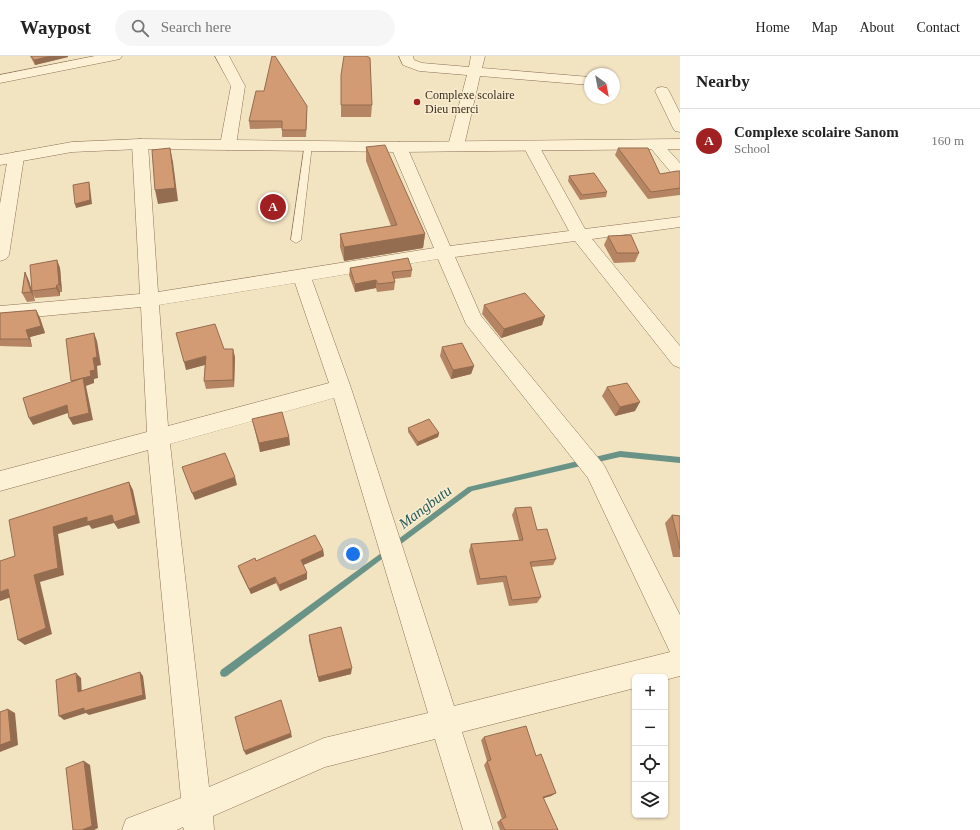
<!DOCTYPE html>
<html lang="en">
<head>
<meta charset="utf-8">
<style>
	:root { --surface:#fff; --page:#f6f6f6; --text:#222; --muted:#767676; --line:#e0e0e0; --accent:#a12123 }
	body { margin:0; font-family:Georgia,serif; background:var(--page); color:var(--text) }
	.controls { position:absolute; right:12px; bottom:12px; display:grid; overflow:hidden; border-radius:6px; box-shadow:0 1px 3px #0004 }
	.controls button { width:36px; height:36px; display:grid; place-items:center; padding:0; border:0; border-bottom:1px solid var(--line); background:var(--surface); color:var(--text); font:20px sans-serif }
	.compass { position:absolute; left:584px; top:12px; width:36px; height:36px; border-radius:50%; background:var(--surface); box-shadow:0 1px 3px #0004; rotate:148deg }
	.you { position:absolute; left:353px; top:498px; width:14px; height:14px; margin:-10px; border:3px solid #fff; border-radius:50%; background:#1a73e8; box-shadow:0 0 0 6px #1a73e833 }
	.badge { display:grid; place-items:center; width:26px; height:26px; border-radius:50%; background:var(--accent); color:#fff; font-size:13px; font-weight:700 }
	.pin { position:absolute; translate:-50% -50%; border:2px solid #fff; box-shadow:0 1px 4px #0006 }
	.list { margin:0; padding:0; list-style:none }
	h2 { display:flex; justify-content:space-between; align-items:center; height:52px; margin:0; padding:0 16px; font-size:17px }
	h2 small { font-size:13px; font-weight:400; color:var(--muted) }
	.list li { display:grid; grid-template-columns:26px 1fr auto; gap:12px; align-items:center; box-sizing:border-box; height:64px; padding:0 16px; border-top:1px solid var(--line) }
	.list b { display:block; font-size:15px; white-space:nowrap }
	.list p { margin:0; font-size:13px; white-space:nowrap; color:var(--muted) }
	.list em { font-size:13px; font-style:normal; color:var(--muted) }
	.icon { flex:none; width:22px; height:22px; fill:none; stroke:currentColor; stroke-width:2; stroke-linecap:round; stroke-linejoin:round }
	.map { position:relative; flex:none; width:680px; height:774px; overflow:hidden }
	header { display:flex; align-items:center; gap:24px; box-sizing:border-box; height:56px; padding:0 20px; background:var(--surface); border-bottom:1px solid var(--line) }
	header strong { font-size:19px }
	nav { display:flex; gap:22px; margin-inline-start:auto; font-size:14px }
	.search { width:280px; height:36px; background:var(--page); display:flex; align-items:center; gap:10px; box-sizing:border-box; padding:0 14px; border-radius:22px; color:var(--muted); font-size:15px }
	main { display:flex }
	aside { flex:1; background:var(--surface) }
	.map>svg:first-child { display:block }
</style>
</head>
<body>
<header>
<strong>Waypost</strong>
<div class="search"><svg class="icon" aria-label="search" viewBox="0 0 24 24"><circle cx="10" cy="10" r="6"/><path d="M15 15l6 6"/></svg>Search here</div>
<nav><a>Home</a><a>Map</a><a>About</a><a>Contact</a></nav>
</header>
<main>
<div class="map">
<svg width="680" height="774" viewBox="0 0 680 774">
	<rect width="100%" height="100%" fill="#f2e3c1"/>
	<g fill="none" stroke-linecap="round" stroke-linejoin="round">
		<g fill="#6a9388" fill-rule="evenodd">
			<polygon points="620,395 680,401 680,407 620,401 472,435 397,491 395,492 393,491 392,489 393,487 468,431"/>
			<polygon points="388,492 390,493 391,495 390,497 227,620 224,621 221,620 220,617 221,614"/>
		</g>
		<defs>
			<polygon id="service" points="305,87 308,87 312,89 301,184 296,187 291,184"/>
			<g id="minor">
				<polygon points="95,0 122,0 120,3 0,27 0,19"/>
				<polygon points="215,0 229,0 245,30 236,89 233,92 228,94 223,92 220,89 231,30"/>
				<polygon points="399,0 413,0 414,4 422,7 469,11 471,0 485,0 482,12 590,21 590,29 480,20 464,90 461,93 456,95 451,93 448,90 467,19 419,15 403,9"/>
				<polygon points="662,31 667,32 669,35 680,57 680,76 675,75 673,72 655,35 657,32"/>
				<path d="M 140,83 L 145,85 L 148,88 L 158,236 L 434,192 L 391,91 L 394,88 L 399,86 L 404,88 L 407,91 L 450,190 L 569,175 L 523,90 L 526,87 L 531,85 L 536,87 L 539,90 L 585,173 L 680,161 L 680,171 L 592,183 L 680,290 L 680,312 L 673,309 L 575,185 L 455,201 L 481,260 L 604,409 L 680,559 L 680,620 L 665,624 L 665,621 L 635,621 L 635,632 L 462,676 L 493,774 L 463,774 L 435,683 L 325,711 L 213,760 L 214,774 L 184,774 L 183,771 L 177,774 L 122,774 L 126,763 L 181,742 L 148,394 L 0,435 L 0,415 L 147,376 L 141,251 L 0,264 L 0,250 L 140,238 L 132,88 L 135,85 ZM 438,203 L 466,268 L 588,422 L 670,596 L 454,650 L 351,332 L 312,224 ZM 295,227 L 329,327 L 168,370 L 159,249 ZM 334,342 L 428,657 L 324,682 L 209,731 L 170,388 Z"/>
				<polygon points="656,84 661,86 680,107 680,122 674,120 648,89 651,86"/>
				<polygon points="16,96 21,98 24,101 9,199 6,203 0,205 0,148 8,101 11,98"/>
			</g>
			<polygon id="tertiary" points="140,83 399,86 680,83 680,93 399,96 140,93 72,96 0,109 0,99 72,86"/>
		</defs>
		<use href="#service" stroke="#8d7357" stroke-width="1"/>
		<use href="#minor" stroke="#8d7357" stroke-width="1"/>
		<use href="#tertiary" stroke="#8d7357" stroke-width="1"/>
		<use href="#service" fill="#fcf0d5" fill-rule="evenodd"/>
		<use href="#minor" fill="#fcf0d5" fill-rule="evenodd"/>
		<use href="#tertiary" fill="#fcf0d5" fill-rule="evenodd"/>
	</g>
	<g fill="#b58563">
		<polygon points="30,0 68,0 68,1 35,9"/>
		<polygon points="341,19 372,49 371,61 341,61"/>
		<polygon points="307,58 306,81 282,81 282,72 250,73 249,65"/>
		<polygon points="366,91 425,178 423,192 344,205 340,191 340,178 391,170 366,105"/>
		<polygon points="618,92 660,118 680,115 680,139 648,143 615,99"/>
		<polygon points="569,120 607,136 606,141 580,144 568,125"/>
		<polygon points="608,180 639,197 635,206 614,207 604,189"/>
		<polygon points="57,204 60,212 62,236 60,236 60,240 35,242 33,238 35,245 27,246 22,237 25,216 29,225 31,232"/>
		<polygon points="350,212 412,214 411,221 394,223 395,226 394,234 377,236 376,232 355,236 349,219"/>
		<polygon points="484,249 545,260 542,269 501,282 482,258"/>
		<polygon points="36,254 40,262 45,277 30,281 32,291 0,290 0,257"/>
		<polygon points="442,291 474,310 471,318 451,323 440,300"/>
		<polygon points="224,293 235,301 234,331 206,333 204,325 205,309 186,314"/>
		<polygon points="607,331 635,355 615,360 602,340"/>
		<polygon points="252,363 289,381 290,389 260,396 254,371"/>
		<polygon points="408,372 439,377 438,381 417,390 408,376"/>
		<polygon points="515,452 537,474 556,503 553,509 531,511 541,541 537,547 509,550 503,526 477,529 469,495 471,488 519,484 512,459"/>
		<polygon points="672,459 680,460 680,501 673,501 665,467"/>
		<polygon points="323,494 324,500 303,509 307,517 307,523 280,535 276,527 251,538 240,516 238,510 256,505"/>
		<polygon points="309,579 351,618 319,626 309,585"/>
		<polygon points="484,681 536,700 556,737 551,740 543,742 558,774 500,774 497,766 502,763 484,709 487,705 481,684"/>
	</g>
	<g fill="#946c50">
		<polygon points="51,0 68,0 68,1 35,9 34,4"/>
		<polygon points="170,92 173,106 178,145 158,148 155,134"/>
		<polygon points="89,126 90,131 92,148 76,152 75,148"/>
		<polygon points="425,178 423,192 344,205 344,191"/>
		<polygon points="57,204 60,212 62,236 59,228"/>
		<polygon points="25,216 29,225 35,245 31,236"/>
		<polygon points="376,224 376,232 355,236 355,228"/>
		<polygon points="57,229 60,236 60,240 56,232"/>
		<polygon points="36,254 40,262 45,277 30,281 32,291 29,283 26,274"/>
		<polygon points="545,260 542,269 501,282 504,273"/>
		<polygon points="94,277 97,285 101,309 97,310 98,322 94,323 94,327 86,330 93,364 73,369 69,362 75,332 71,325 90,315 93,302"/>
		<polygon points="233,293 235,301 234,331 233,324"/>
		<polygon points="206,300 208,308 186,314 184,306"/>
		<polygon points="474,310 471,318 451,323 453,314"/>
		<polygon points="640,346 635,355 615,360 620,351"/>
		<polygon points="67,349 71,356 33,369 29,362"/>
		<polygon points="439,377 438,381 417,390 418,386"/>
		<polygon points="289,381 290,389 260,396 259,387"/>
		<polygon points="235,421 237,429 195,444 192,437"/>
		<polygon points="129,426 133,434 140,467 118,473 114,467 92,473 89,469 58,478 64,519 40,526 52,578 25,589 18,584 34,519 53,471"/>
		<polygon points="323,494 324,500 301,510 301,504"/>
		<polygon points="307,517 307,523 280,535 279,529"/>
		<polygon points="275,521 276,527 251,538 249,533"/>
		<polygon points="8,533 14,540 0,545 0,536"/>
		<polygon points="352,612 351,618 319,626 318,621"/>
		<polygon points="140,616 143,620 146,643 89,659 86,657 64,664 59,660"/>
		<polygon points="76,617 81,622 82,640 78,636"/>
		<polygon points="8,653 15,657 18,689 0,696 0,689"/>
		<polygon points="291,677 292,681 246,699 244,695"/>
		<polygon points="84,705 90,709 98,772 94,774 82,774"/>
		<polygon points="556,737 551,740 538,744 543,741"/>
	</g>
	<g fill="#d39b73" stroke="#946c50">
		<polygon points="31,0 51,0 34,4"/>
		<polygon points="272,0 275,0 307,50 306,74 282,74 282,65 249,65 256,35 264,35"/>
		<polygon points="344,0 367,0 370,2 372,49 341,49 341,19"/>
		<polygon points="385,89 425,178 344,191 340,178 397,169 366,91"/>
		<polygon points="170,92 175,132 155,134 152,94"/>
		<polygon points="618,92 648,92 660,118 677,115 680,115 680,132 651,136"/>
		<polygon points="594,117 607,136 582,139 569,120"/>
		<polygon points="89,126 90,144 75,148 73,129"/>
		<polygon points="631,179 639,197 617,197 608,180"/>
		<polygon points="408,202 412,214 392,216 395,226 378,228 376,224 355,228 350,212"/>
		<polygon points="57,204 59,228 57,229 56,232 32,235 30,209"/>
		<polygon points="25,216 31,236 22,237"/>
		<polygon points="525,237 545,260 504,273 484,249"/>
		<polygon points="36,254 41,270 26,274 29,283 0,283 0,257"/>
		<polygon points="215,268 224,293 233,293 233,324 204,325 206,300 184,306 176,277"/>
		<polygon points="94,277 97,301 93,302 95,314 90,315 91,320 71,325 66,283"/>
		<polygon points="462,287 474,310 453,314 442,291"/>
		<polygon points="83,322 89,357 69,362 67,349 29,362 23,342"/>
		<polygon points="627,327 640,346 620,351 607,331"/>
		<polygon points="282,356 289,381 259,387 252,363"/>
		<polygon points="429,363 439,377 418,386 408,372"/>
		<polygon points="225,397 235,421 192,437 182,411"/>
		<polygon points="129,426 136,459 114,466 112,459 87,466 87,461 53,471 58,512 34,519 46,572 18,584 8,533 0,536 0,505 15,500 9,464"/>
		<polygon points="531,451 537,474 547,473 556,503 530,506 541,541 512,544 506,520 480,523 471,488 523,484 515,452"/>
		<polygon points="672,459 680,460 680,493"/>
		<polygon points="315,479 323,494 301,504 307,517 279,529 275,521 249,533 238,510 255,502 256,505"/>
		<polygon points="341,571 352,612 318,621 309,579"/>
		<polygon points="140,616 143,639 84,655 84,652 59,660 56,624 76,617 78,636"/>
		<polygon points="281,644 291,677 244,695 235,661"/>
		<polygon points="8,653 11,685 0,689 0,656"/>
		<polygon points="526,670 536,700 541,698 556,737 543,741 558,774 505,774 500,764 506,761 487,705 491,704 484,681"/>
		<polygon points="84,705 92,770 82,774 73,774 66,712"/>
	</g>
	<circle fill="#a12123" stroke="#f8edd1" stroke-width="1.5" cx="417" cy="46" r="4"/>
	<g text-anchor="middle" stroke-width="3" stroke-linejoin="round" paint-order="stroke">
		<g font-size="12" fill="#3b2b1c" stroke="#f8edd1" text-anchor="start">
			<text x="425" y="43">Complexe scolaire<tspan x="425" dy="14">Dieu merci</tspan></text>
		</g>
		<g font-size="15" font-style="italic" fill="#2a5c59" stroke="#f8edd1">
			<text transform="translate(425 451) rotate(-37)" y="5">Mangbutu</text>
		</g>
	</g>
</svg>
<div class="controls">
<button>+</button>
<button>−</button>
<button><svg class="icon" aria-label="locate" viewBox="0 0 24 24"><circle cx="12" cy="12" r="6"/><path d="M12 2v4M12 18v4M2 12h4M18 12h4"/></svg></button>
<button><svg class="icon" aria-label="layers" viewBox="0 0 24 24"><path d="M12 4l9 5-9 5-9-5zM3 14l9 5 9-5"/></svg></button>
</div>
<svg class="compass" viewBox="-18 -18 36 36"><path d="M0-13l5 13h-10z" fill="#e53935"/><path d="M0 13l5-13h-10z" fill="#767676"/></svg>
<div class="you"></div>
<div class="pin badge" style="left:273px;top:151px">A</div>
</div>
<aside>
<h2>Nearby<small></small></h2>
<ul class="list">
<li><span class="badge">A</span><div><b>Complexe scolaire Sanom</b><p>School</p></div><em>160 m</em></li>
</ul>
</aside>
</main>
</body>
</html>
